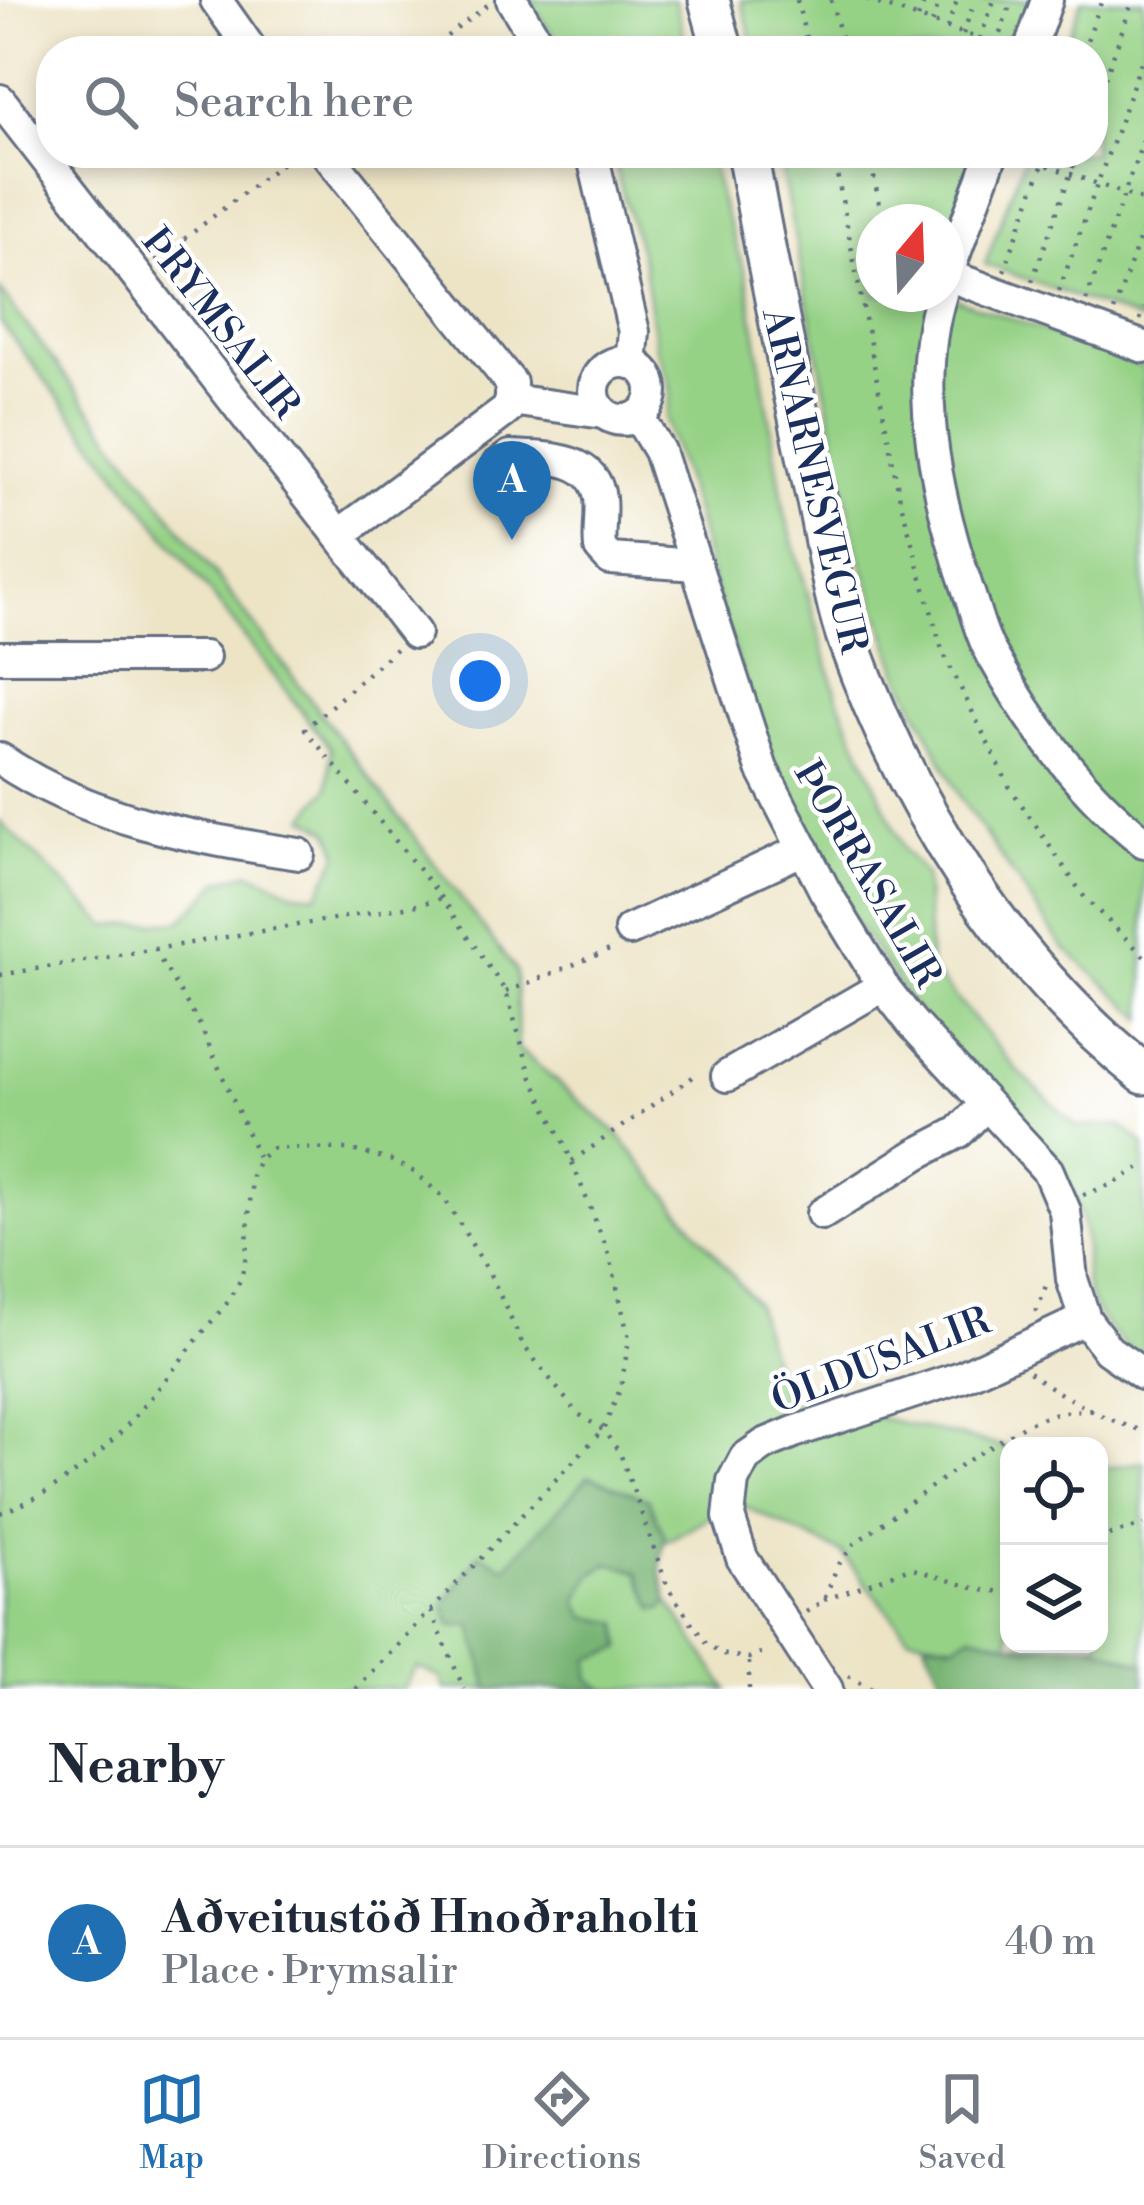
<!DOCTYPE html>
<html lang="en">
<head>
<meta charset="utf-8">
<style>
	:root { --surface:#fff; --page:#f6f6f7; --text:#1f2937; --muted:#747a83; --line:#e0e1e3; --accent:#1f6fb2 }
	body { margin:0; font-family:"Libre Bodoni",serif; background:var(--page); color:var(--text) }
	.controls { position:absolute; right:36px; bottom:36px; display:grid; overflow:hidden; border-radius:24px; box-shadow:0 6px 18px #0003 }
	.controls button { width:108px; height:108px; display:grid; place-items:center; padding:0; border:0; border-bottom:3px solid var(--line); background:var(--surface); color:var(--text); font:60px sans-serif }
	.compass { position:absolute; left:856px; top:204px; width:108px; height:108px; border-radius:50%; background:var(--surface); box-shadow:0 6px 18px #0003; rotate:19deg }
	.you { position:absolute; left:480px; top:681px; width:42px; height:42px; margin:-30px; border:9px solid #fff; border-radius:50%; background:#1a73e8; box-shadow:0 0 0 18px #1a73e833 }
	.badge { display:grid; place-items:center; width:78px; height:78px; border-radius:50%; background:var(--accent); color:#fff; font-size:39px; font-weight:700 }
	.pin { position:absolute; translate:-50% -99px; filter:drop-shadow(0 3px 6px #0008) }
	.pin::after { content:''; position:absolute; top:63px; width:42px; height:36px; background:inherit; clip-path:polygon(0 0,100% 0,50% 100%) }
	.list { margin:0; padding:0; list-style:none }
	h2 { display:flex; justify-content:space-between; align-items:center; height:156px; margin:0; padding:0 48px; font-size:51px }
	h2 small { font-size:39px; font-weight:400; color:var(--muted) }
	.list li { display:grid; grid-template-columns:78px 1fr auto; gap:36px; align-items:center; box-sizing:border-box; height:192px; padding:0 48px; border-top:3px solid var(--line) }
	.list b { display:block; font-size:45px; white-space:nowrap }
	.list p { margin:0; font-size:39px; white-space:nowrap; color:var(--muted) }
	.list em { font-size:39px; font-style:normal; color:var(--muted) }
	.icon { flex:none; width:66px; height:66px; fill:none; stroke:currentColor; stroke-width:2; stroke-linecap:round; stroke-linejoin:round }
	.map { position:relative; flex:none; width:1144px; height:1689px; overflow:hidden }
	.search { position:absolute; background:var(--surface); box-shadow:0 6px 18px #0003; left:36px; right:36px; top:36px; height:132px; display:flex; align-items:center; gap:30px; box-sizing:border-box; padding:0 42px; border-radius:48px; color:var(--muted); font-size:45px }
	.sheet { height:348px; background:var(--surface) }
	nav { display:flex; justify-content:space-around; align-items:center; box-sizing:border-box; height:168px; border-top:3px solid var(--line); background:var(--surface); font-size:33px; color:var(--muted) }
	nav a { display:grid; justify-items:center; gap:6px }
	nav .on { color:var(--accent) }
	.map>svg:first-child { display:block }
</style>
</head>
<body>
<div class="map">
<svg width="1144" height="1689" viewBox="0 0 1144 1689">
	<rect width="100%" height="100%" fill="#fff"/>
	<filter id="ink" filterUnits="userSpaceOnUse"><feTurbulence type="fractalNoise" baseFrequency=".00833" numOctaves="2"/><feDisplacementMap in="SourceGraphic" scale="24" xChannelSelector="R" yChannelSelector="G"/><feConvolveMatrix kernelMatrix="1 2 1 2 8 2 1 2 1" color-interpolation-filters="sRGB"/></filter>
	<filter id="wash" filterUnits="userSpaceOnUse"><feTurbulence type="fractalNoise" baseFrequency=".004" numOctaves="4" result="noise"/><feDisplacementMap in="SourceGraphic" scale="48" xChannelSelector="R" yChannelSelector="G"/><feGaussianBlur stdDeviation="2.7" result="paint"/><feColorMatrix in="noise" values="0 0 0 0 0 0 0 0 0 0 0 0 0 0 0 0 0 1.4 0 .05"/><feComposite in="paint" operator="in"/></filter>
	<g filter="url(#wash)">
		<rect width="100%" height="100%" fill="#ede4c6"/>
		<g fill="#96d286" stroke="#588072" stroke-width="3">
			<polygon points="529,0 675,0 688,51 564,51"/>
			<polygon points="741,0 1031,0 1014,51 755,51"/>
			<polygon points="1082,0 1144,0 1144,322 985,264 1026,153 1093,153 1093,51 1063,51"/>
			<path d="M 611,153 L 710,153 L 719,195 L 747,278 L 785,514 L 837,696 L 904,850 L 925,875 L 930,968 L 1017,1070 L 1077,1127 L 1120,1125 L 1144,1144 L 1144,1361 C 1118,1340 1094,1319 1086,1285 C 1084,1273 1086,1259 1085,1246 C 1084,1215 1074,1191 1057,1165 L 920,1015 L 847,910 L 770,758 L 718,602 L 695,512 L 670,435 L 666,418 L 671,394 L 669,381 L 656,348 L 644,266 Z"/>
			<polygon points="778,153 978,153 946,242 946,222 874,222 874,294 943,294 1144,367 1144,1019 1063,947 961,799 900,676 856,545"/>
			<path d="M 0,290 L 516,971 L 518,1049 L 617,1133 L 756,1304 L 782,1395 L 1009,1448 L 1009,1644 L 1048,1644 C 1025,1654 995,1645 972,1634 L 954,1644 L 908,1636 L 842,1553 L 735,1502 L 624,1566 L 638,1572 L 654,1609 L 662,1609 L 668,1601 L 727,1689 L 604,1689 L 589,1679 L 590,1659 L 622,1648 L 619,1623 L 586,1617 L 577,1601 L 582,1592 L 477,1643 L 489,1689 L 445,1689 L 441,1678 L 417,1667 L 403,1689 L 0,1689 L 0,822 L 108,926 L 181,921 L 220,881 L 250,872 L 294,892 L 318,894 L 339,853 L 330,831 L 305,817 L 328,788 L 331,749 L 0,322 Z"/>
			<polygon points="1144,1462 1144,1664 1090,1644 1099,1644 1099,1469"/>
		</g>
		<g fill="#78b473" stroke="#4a7268" stroke-width="3">
			<polygon points="589,1476 648,1499 665,1536 660,1569 668,1601 662,1609 654,1609 638,1572 610,1563 592,1574 577,1601 586,1617 619,1623 622,1648 590,1659 589,1679 604,1689 489,1689 472,1625 452,1626 444,1605 479,1554 506,1567"/>
			<polygon points="972,1634 1030,1649 1048,1644 1090,1644 1144,1664 1144,1689 947,1689 924,1640 954,1644"/>
		</g>
	</g>
	<g filter="url(#ink)">
		<g fill="none" stroke-linecap="round" stroke-linejoin="round">
			<defs>
				<g id="minor">
					<polyline points="216,0 252,51"/>
					<polyline points="512,0 543,51"/>
					<polyline points="1029,51 1047,0"/>
					<polyline points="0,100 415,633"/>
					<polyline points="326,153 511,383 511,400"/>
					<polyline points="592,153 634,332 631,363"/>
					<polyline points="992,153 947,275 1144,347"/>
					<path d="M 941,294 C 912,388 937,499 968,590 C 975,610 980,633 990,651 C 1029,721 1080,792 1144,842"/>
					<circle cx="623" cy="391" r="29"/>
					<polyline points="511,400 603,413"/>
					<polyline points="638,416 659,451 762,769 825,891 883,986 912,1023 1048,1171 1065,1211 1072,1279 1085,1319 1108,1350 1144,1375"/>
					<path d="M 493,488 L 497,466 L 510,456 C 543,458 594,455 600,498 C 602,514 598,531 600,548 L 610,559 L 696,565"/>
					<polyline points="528,494 534,458"/>
					<polyline points="339,535 507,410 511,400"/>
					<polyline points="0,657 204,657"/>
					<path d="M 0,759 C 90,820 193,838 299,854"/>
					<polyline points="630,930 804,849"/>
					<polyline points="727,1076 883,986"/>
					<polyline points="822,1214 917,1154 959,1132 984,1106"/>
					<polyline points="827,1689 742,1558 729,1517 733,1481 745,1458 765,1444 794,1432 961,1377 1085,1319"/>
				</g>
				<g id="major">
					<polyline points="709,0 723,51"/>
					<path d="M 747,153 C 769,270 791,386 817,501 C 827,548 833,599 849,643 C 908,806 1008,966 1144,1074"/>
				</g>
			</defs>
			<use href="#minor" stroke="#646e82" stroke-width="36"/>
			<use href="#major" stroke="#646e82" stroke-width="45"/>
			<g stroke="#646e82" stroke-width="4.5" stroke-dasharray="3 9" stroke-linecap="butt">
				<polyline points="797,0 809,51"/>
				<polyline points="831,0 845,51"/>
				<polyline points="867,0 1003,47"/>
				<polyline points="918,18 925,0"/>
				<polyline points="932,23 940,0"/>
				<polyline points="947,28 957,0"/>
				<polyline points="963,34 975,0"/>
				<polyline points="980,39 994,0"/>
				<polyline points="996,45 1012,0"/>
				<polyline points="428,51 490,3"/>
				<polyline points="1083,51 1102,0"/>
				<polyline points="1093,112 1133,0"/>
				<polyline points="833,153 900,499 942,650 1009,786 1085,898 1144,956"/>
				<polyline points="869,153 883,222"/>
				<polyline points="1014,153 1144,201"/>
				<polyline points="156,261 295,153"/>
				<polyline points="1004,271 1047,153"/>
				<polyline points="1032,281 1078,153"/>
				<polyline points="1059,291 1144,54"/>
				<polyline points="1086,301 1144,138"/>
				<polyline points="1114,311 1144,226"/>
				<polyline points="1140,320 1144,308"/>
				<polyline points="161,961 200,1025 259,1159"/>
				<polyline points="0,975 417,905 442,898"/>
				<polyline points="506,992 612,949"/>
				<polyline points="572,1161 700,1072"/>
				<polyline points="1083,1195 1115,1183 1144,1165"/>
				<polyline points="1036,1312 1047,1283"/>
				<path d="M 1029,1372 C 1062,1397 1104,1420 1144,1431"/>
				<path d="M 0,1513 C 109,1475 156,1385 228,1302 L 241,1279 L 246,1257 L 252,1176 L 259,1159 L 273,1148 L 348,1149 L 390,1160 L 416,1173 L 445,1199 L 492,1278 L 523,1345 L 577,1413 L 603,1430 L 620,1453 L 668,1588 L 707,1645 L 726,1655 L 749,1658 L 769,1650"/>
				<polyline points="1099,1542 1111,1534 1144,1525"/>
				<polyline points="824,1600 910,1568 980,1590 1009,1592"/>
				<polyline points="431,1611 464,1689"/>
				<polyline points="806,1612 824,1600 837,1567 854,1544 961,1465 1028,1423 1056,1413 1094,1409"/>
				<polyline points="848,1676 872,1689"/>
				<polyline points="356,1689 603,1430 621,1387 629,1339 610,1257 565,1145 532,1078 506,992 442,898 305,729 398,647"/>
				<polyline points="749,1689 749,1659"/>
			</g>
			<use href="#minor" stroke="#fff" stroke-width="30"/>
			<use href="#major" stroke="#fff" stroke-width="39"/>
		</g>
	</g>
	<g text-anchor="middle" stroke-width="9" stroke-linejoin="round" paint-order="stroke">
		<g font-size="39" fill="#1b2f5e" stroke="#fff">
			<text transform="translate(222 322) rotate(52)" y="14">ÞRYMSALIR</text>
			<text transform="translate(816 480) rotate(77)" y="14">ARNARNESVEGUR</text>
			<text transform="translate(869 873) rotate(60)" y="14">ÞORRASALIR</text>
			<text transform="translate(880 1359) rotate(-21)" y="14">ÖLDUSALIR</text>
		</g>
	</g>
</svg>
<div class="controls">
<button><svg class="icon" aria-label="locate" viewBox="0 0 24 24"><circle cx="12" cy="12" r="6"/><path d="M12 2v4M12 18v4M2 12h4M18 12h4"/></svg></button>
<button><svg class="icon" aria-label="layers" viewBox="0 0 24 24"><path d="M12 4l9 5-9 5-9-5zM3 14l9 5 9-5"/></svg></button>
</div>
<svg class="compass" viewBox="-18 -18 36 36"><path d="M0-13l5 13h-10z" fill="#e53935"/><path d="M0 13l5-13h-10z" fill="#747a83"/></svg>
<div class="you"></div>
<div class="pin badge" style="left:512px;top:540px">A</div>
<div class="search"><svg class="icon" aria-label="search" viewBox="0 0 24 24"><circle cx="10" cy="10" r="6"/><path d="M15 15l6 6"/></svg>Search here</div>
</div>
<section class="sheet">
<h2>Nearby<small></small></h2>
<ul class="list">
<li><span class="badge">A</span><div><b>Aðveitustöð Hnoðraholti</b><p>Place · Þrymsalir</p></div><em>40 m</em></li>
</ul>
</section>
<nav>
<a class="on"><svg class="icon" aria-label="map" viewBox="0 0 24 24"><path d="M3 6l6-2 6 2 6-2v14l-6 2-6-2-6 2zM9 4v14M15 6v14"/></svg>Map</a>
<a><svg class="icon" aria-label="directions" viewBox="0 0 24 24"><path d="M12 3l9 9-9 9-9-9zM9 14v-3h6M13 9l2 2-2 2"/></svg>Directions</a>
<a><svg class="icon" aria-label="saved" viewBox="0 0 24 24"><path d="M7 4h10v16l-5-4-5 4z"/></svg>Saved</a>
</nav>
</body>
</html>
